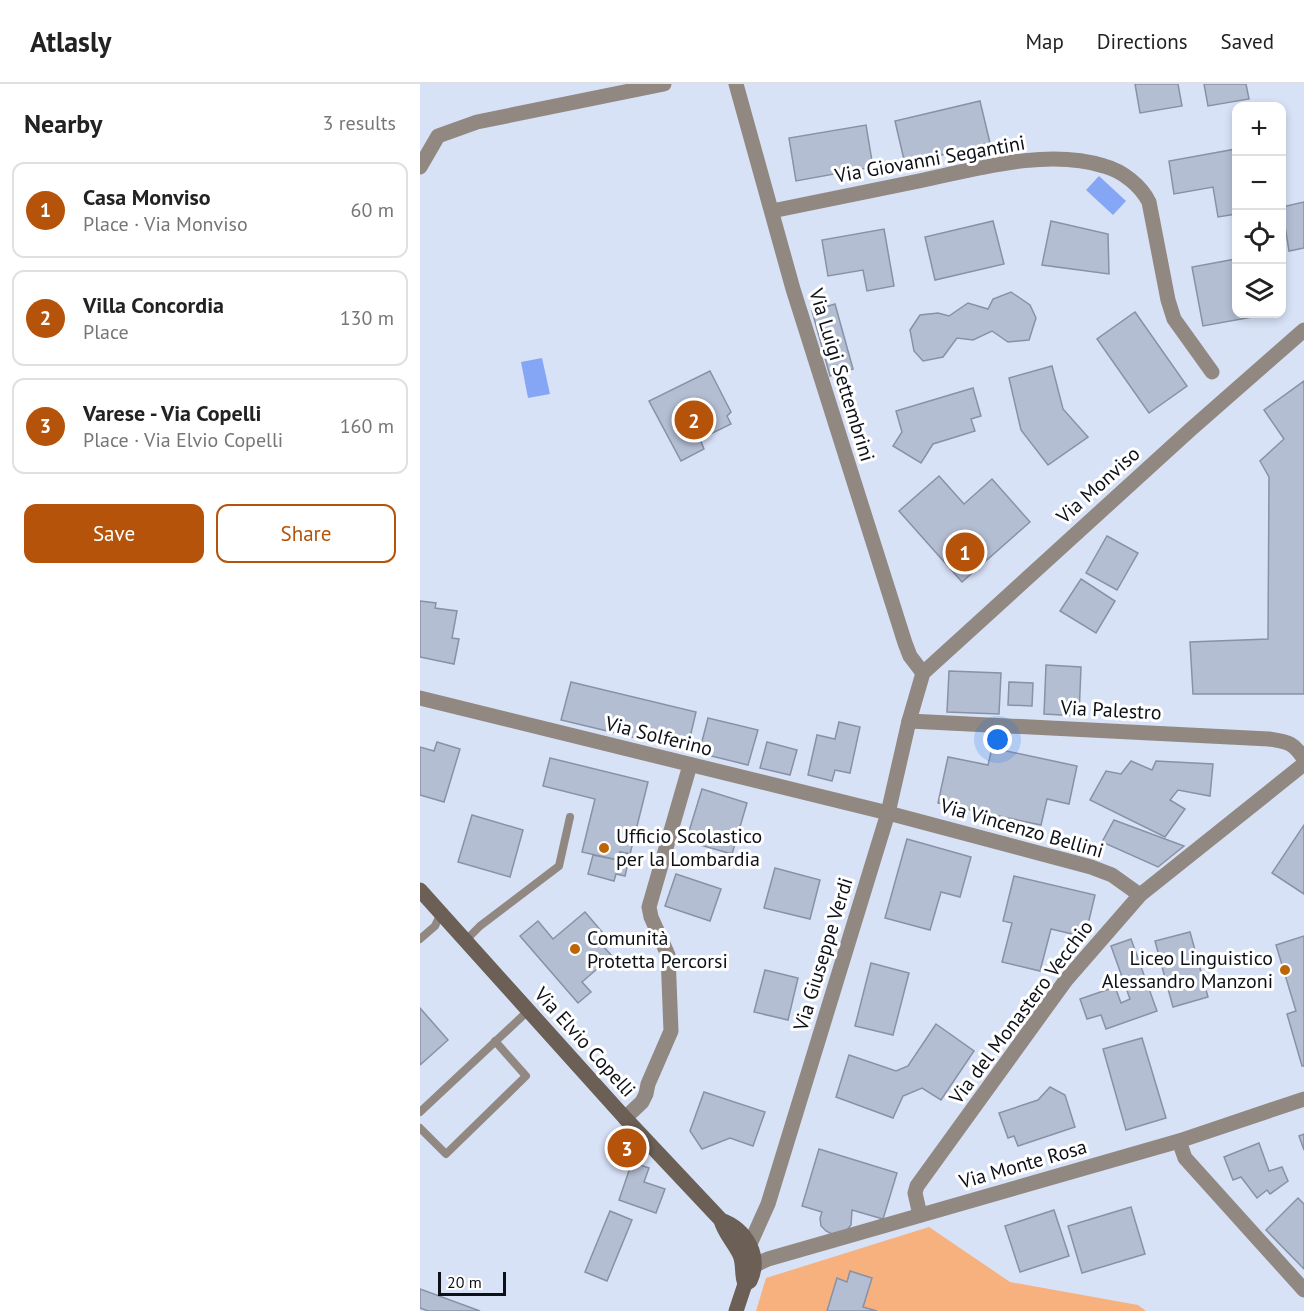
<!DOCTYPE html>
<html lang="en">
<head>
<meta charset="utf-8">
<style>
	:root { --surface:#fff; --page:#f6f6f6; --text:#222; --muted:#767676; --line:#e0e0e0; --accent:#b45309 }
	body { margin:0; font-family:"PT Sans",sans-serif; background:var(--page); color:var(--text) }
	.controls { position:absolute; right:18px; top:18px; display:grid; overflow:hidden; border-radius:12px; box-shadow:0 3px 9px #0003 }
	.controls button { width:54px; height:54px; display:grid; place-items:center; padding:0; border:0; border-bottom:2px solid var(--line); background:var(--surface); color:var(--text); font:30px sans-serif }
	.scale { position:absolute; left:18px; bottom:15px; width:68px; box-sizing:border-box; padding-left:6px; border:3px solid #0d1017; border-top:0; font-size:16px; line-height:21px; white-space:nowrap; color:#0d1017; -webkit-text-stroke:4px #fff; paint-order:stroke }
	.you { position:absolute; left:578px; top:656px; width:21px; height:21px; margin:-15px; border:4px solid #fff; border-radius:50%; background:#1a73e8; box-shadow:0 0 0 9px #1a73e833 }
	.badge { display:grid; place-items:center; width:39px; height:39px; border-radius:50%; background:var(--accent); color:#fff; font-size:20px; font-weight:700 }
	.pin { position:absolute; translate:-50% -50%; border:3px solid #fff; box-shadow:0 2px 6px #0006 }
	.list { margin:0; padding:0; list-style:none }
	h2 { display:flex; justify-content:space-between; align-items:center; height:78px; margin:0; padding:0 24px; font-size:26px }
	h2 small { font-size:20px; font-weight:400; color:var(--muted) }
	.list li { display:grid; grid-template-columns:39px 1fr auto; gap:18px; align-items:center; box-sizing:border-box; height:96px; margin:0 12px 12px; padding:0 12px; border:2px solid var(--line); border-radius:12px }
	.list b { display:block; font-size:22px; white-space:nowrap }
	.list p { margin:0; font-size:20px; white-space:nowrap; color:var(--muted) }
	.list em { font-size:20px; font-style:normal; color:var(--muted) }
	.actions { display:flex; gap:12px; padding:18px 24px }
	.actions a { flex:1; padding:14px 0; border:2px solid var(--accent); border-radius:12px; text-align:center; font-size:21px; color:var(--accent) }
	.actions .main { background:var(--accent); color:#fff }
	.icon { flex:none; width:33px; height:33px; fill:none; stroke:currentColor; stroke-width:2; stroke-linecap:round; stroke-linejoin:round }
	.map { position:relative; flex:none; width:884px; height:1227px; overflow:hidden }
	header { display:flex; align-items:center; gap:36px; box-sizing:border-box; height:84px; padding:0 30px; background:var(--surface); border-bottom:2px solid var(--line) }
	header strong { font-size:28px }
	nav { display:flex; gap:33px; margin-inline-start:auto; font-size:21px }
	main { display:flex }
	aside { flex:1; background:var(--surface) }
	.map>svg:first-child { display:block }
</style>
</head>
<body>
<header>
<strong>Atlasly</strong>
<nav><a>Map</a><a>Directions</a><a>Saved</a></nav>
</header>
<main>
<aside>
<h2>Nearby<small>3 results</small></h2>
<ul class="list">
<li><span class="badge">1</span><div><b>Casa Monviso</b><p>Place · Via Monviso</p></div><em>60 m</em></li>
<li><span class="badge">2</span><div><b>Villa Concordia</b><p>Place</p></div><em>130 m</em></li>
<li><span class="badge">3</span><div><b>Varese - Via Copelli</b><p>Place · Via Elvio Copelli</p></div><em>160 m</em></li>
</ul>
<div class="actions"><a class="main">Save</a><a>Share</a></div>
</aside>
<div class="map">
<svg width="884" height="1227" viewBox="0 0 884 1227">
	<rect width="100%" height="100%" fill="#d8e2f7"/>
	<polygon fill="#f7b17e" points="509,1143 590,1198 718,1221 726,1227 336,1227 346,1194"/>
	<g fill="#85a6f5">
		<polygon points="679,92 706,117 693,131 666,106"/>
		<polygon points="122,274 130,310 108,314 101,278"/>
	</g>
	<g fill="#b4bed3" stroke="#8891a5" stroke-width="1.5">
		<polygon points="715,0 758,0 762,22 720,29"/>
		<polygon points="784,0 826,0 829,15 788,22"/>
		<polygon points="560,17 570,59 485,80 475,37"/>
		<polygon points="446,41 453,83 376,97 369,54"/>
		<polygon points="816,65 816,130 798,133 793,103 754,110 749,77"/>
		<polygon points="884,118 884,164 869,167 862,123"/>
		<polygon points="573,137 584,180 515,196 505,153"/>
		<polygon points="631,137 688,150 689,190 622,181"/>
		<polygon points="464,145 474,202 447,207 443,186 408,192 402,156"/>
		<polygon points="816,175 816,230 849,230 783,242 772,183"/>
		<polygon points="591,208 610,221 616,234 609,256 588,258 572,247 553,256 537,254 523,273 503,277 494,267 490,246 500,231 518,229 529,232 548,219 568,225 573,215"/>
		<polygon points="415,220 433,285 410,292 392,227"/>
		<polygon points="715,228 767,302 729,329 677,255"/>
		<polygon points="632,282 643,325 668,353 628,381 601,346 589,294"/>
		<polygon points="290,287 311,328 307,332 311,340 280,355 284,365 261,377 229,317"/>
		<polygon points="884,297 884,610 773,610 770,558 848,555 849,393 840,377 864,355 844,326"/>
		<polygon points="553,304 561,332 551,335 555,347 513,360 501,379 473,362 482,348 476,327"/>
		<polygon points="519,392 544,420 572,395 610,438 542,498 479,427"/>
		<polygon points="687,452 718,469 697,506 666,489"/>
		<polygon points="661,495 695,517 676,549 640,527"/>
		<polygon points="0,517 16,519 15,524 37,527 32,554 39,555 34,580 0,573"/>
		<polygon points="626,581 661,583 659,632 624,630"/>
		<polygon points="529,587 581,589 579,630 527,628"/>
		<polygon points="151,598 276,628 267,666 141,636"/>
		<polygon points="589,598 613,599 612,622 588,621"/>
		<polygon points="288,634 338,646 328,681 279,669"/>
		<polygon points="419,638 440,643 430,689 415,686 412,697 388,691 397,651 415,655"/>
		<polygon points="17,658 40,665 24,718 0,711 0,663 14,667"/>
		<polygon points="347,658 377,666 370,691 340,684"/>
		<polygon points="572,664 657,682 649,720 627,715 621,741 518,719 528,673 568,681"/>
		<polygon points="130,674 228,698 210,770 200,768 198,776 162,768 175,715 123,702"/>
		<polygon points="711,677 732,686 736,677 793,680 790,712 758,706 750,716 765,725 745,753 670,716 686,687 701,690"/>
		<polygon points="282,705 327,719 312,770 266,757"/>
		<polygon points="52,731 103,746 90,793 38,778"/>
		<polygon points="694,736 764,762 738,783 682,758"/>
		<polygon points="884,741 884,810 852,789"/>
		<polygon points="487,755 551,773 540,813 521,808 510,846 465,834"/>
		<polygon points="200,768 210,770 205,792 196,790 194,797 168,790 173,771 198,776"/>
		<polygon points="355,784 400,796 390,835 344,824"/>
		<polygon points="256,790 301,805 290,837 245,822"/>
		<polygon points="594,792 675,811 665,853 631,845 620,887 582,878 592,839 583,837"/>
		<polygon points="165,828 188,855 182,861 192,872 162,898 171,908 158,919 100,852 118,837 133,855"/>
		<polygon points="770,848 788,913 753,923 735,857"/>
		<polygon points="884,852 884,982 882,982 867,930 876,927 856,861"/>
		<polygon points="711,855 737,927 686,945 681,931 667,935 660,915 695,903 701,919 710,915 691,862"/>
		<polygon points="451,879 489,889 473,951 435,942"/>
		<polygon points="345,886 378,894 368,936 334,928"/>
		<polygon points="0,924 28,956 0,981"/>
		<polygon points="516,940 554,967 521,1016 502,1004 483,1012 473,1034 416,1013 429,971 476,987 488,982"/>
		<polygon points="722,954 746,1034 706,1046 683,965"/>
		<polygon points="630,1003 645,1011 655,1043 598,1062 594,1052 588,1054 579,1029 618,1016"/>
		<polygon points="284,1008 345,1028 333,1062 310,1054 282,1065 270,1047"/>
		<polygon points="884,1050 884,1066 879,1052"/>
		<polygon points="839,1059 849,1087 862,1083 868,1097 850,1110 847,1106 837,1114 821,1093 813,1096 804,1073"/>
		<polygon points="399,1065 477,1089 463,1135 432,1126 431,1141 426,1147 412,1150 406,1147 401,1142 400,1134 402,1128 382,1122"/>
		<polygon points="212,1078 229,1084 224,1098 245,1105 236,1129 199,1116"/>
		<polygon points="878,1114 884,1120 884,1185 846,1146"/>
		<polygon points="711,1123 725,1170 662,1189 648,1142"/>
		<polygon points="634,1126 649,1172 600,1188 585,1142"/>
		<polygon points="190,1127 212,1136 187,1197 165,1188"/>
		<polygon points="430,1187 452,1194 443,1223 457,1227 407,1227 417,1194 427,1198"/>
		<polygon points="0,1205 60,1227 8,1227 0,1224"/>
	</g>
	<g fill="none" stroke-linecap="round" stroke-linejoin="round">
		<g stroke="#928882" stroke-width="8">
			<polyline points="0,855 15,842 21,829"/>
			<polyline points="46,856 60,842 139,782 150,733"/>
			<polyline points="0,1028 109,926"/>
			<polyline points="0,1044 26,1070 106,992 75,957"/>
		</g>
		<g stroke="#928882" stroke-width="15">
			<polyline points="316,0 373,205 485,559 490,572 503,589"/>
			<polyline points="0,83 18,52 57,38 244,0"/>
			<path d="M 352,127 C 401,117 450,107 499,97 C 556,85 627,64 684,82 C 703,87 721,102 729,118 L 748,216 L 754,235 L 792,288"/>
			<polyline points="0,614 468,729 671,783 692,791 720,811"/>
			<path d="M 489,637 L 849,655 C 868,658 873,658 884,675"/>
			<polyline points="205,1034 222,1018 226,1010 228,1000 251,947 248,871 231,833 229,823 270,681"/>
			<polyline points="759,1057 765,1074 884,1206"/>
			<polyline points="500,1131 495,1109 497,1102 646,896 720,811 884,680"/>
			<polyline points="330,1160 348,1120 468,729 489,637 503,589 770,346 884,246"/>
			<polyline points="333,1182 348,1175 759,1057 884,1015"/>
		</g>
		<g stroke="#6b5f56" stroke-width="15">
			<path d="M 0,806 L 205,1034 L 301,1136 C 326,1145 342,1172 330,1197 L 325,1200"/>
			<path d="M 301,1136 C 304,1149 314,1158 320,1171 C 324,1180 321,1190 325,1200"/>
			<polyline points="316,1227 325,1200"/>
		</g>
	</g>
	<g fill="#be6503" stroke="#fff" stroke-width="2">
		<circle cx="184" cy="764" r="6"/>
		<circle cx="155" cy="865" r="6"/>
		<circle cx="865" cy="886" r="6"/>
	</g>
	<g text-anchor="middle" stroke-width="6" stroke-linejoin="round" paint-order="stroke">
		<g font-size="20" fill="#0d1017" stroke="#fff">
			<text transform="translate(510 75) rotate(-10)" y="7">Via Giovanni Segantini</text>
			<text transform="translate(422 291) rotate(73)" y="7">Via Luigi Settembrini</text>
			<text transform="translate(678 401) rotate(-42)" y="7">Via Monviso</text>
			<text transform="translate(691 626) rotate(3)" y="7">Via Palestro</text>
			<text transform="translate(239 652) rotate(14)" y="7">Via Solferino</text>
			<text transform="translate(602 744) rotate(16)" y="7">Via Vincenzo Bellini</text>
			<text transform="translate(403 870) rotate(-73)" y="7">Via Giuseppe Verdi</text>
			<text transform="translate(601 928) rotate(-53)" y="7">Via del Monastero Vecchio</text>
			<text transform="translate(165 958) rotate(48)" y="7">Via Elvio Copelli</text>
			<text transform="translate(603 1080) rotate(-16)" y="7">Via Monte Rosa</text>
		</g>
		<g font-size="20" fill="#0d1017" stroke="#fff" text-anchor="start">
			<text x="196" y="759">Ufficio Scolastico<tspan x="196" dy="23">per la Lombardia</tspan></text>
			<text x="167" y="861">Comunità<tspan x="167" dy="23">Protetta Percorsi</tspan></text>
			<text x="853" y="881" text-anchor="end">Liceo Linguistico<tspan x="853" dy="23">Alessandro Manzoni</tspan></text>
		</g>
	</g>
</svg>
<div class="controls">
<button>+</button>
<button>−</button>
<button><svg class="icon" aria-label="locate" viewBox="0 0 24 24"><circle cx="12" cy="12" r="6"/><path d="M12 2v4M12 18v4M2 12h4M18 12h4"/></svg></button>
<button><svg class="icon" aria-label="layers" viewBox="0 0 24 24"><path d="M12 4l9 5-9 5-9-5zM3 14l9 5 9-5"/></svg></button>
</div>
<div class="scale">20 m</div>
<div class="you"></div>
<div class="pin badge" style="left:545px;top:468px">1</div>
<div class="pin badge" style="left:274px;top:336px">2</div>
<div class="pin badge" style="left:207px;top:1064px">3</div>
</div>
</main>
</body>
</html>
